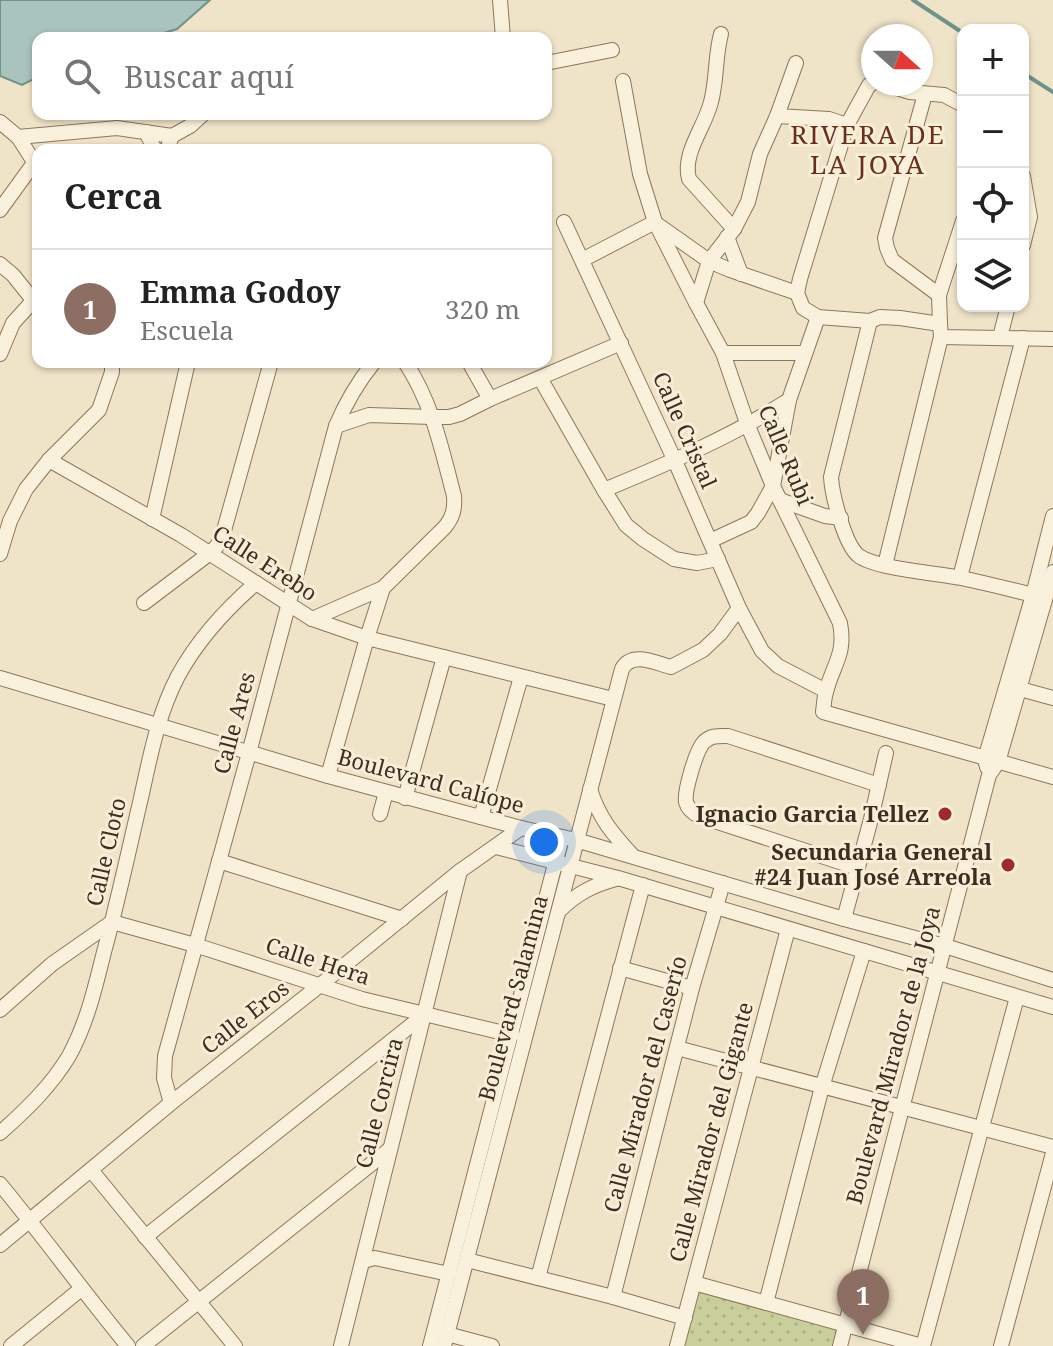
<!DOCTYPE html>
<html lang="es">
<head>
<meta charset="utf-8">
<style>
	:root { --surface:#fff; --page:#f2f2f2; --text:#222; --muted:#767676; --line:#e0e0e0; --accent:#ea580c }
	body { margin:0; font-family:"Noto Serif",serif; background:var(--page); color:var(--text) }
	.controls { position:absolute; right:24px; top:24px; display:grid; overflow:hidden; border-radius:16px; box-shadow:0 2px 6px #0004 }
	.controls button { width:72px; height:72px; display:grid; place-items:center; padding:0; border:0; border-bottom:2px solid var(--line); background:var(--surface); color:var(--text); font:40px sans-serif }
	.compass { position:absolute; left:861px; top:24px; width:72px; height:72px; border-radius:50%; background:var(--surface); box-shadow:0 2px 6px #0004; rotate:111deg }
	.you { position:absolute; left:544px; top:842px; width:28px; height:28px; margin:-20px; border:6px solid #fff; border-radius:50%; background:#1a73e8; box-shadow:0 0 0 12px #1a73e833 }
	.badge { display:grid; place-items:center; width:52px; height:52px; border-radius:50%; background:var(--accent); color:#fff; font-size:26px; font-weight:700 }
	.pin { position:absolute; translate:-50% -66px; filter:drop-shadow(0 2px 4px #0008) }
	.pin::after { content:''; position:absolute; top:42px; width:28px; height:24px; background:inherit; clip-path:polygon(0 0,100% 0,50% 100%) }
	.list { margin:0; padding:0; list-style:none }
	h2 { display:flex; justify-content:space-between; align-items:center; height:104px; margin:0; padding:0 32px; font-size:34px }
	h2 small { font-size:26px; font-weight:400; color:var(--muted) }
	.list li { display:grid; grid-template-columns:52px 1fr auto; gap:24px; align-items:center; box-sizing:border-box; height:120px; padding:0 32px; border-top:2px solid var(--line) }
	.list b { display:block; font-size:30px; white-space:nowrap }
	.list p { margin:0; font-size:26px; white-space:nowrap; color:var(--muted) }
	.list em { font-size:26px; font-style:normal; color:var(--muted) }
	.icon { flex:none; width:44px; height:44px; fill:none; stroke:currentColor; stroke-width:2; stroke-linecap:round; stroke-linejoin:round }
	.map { position:relative; flex:none; width:1053px; height:1346px; overflow:hidden }
	.search { position:absolute; background:var(--surface); box-shadow:0 2px 6px #0004; left:32px; top:32px; width:520px; height:88px; display:flex; align-items:center; gap:20px; box-sizing:border-box; padding:0 28px; border-radius:16px; color:var(--muted); font-size:30px }
	.panel { position:absolute; background:var(--surface); box-shadow:0 2px 6px #0004; left:32px; top:144px; width:520px; height:224px; border-radius:16px }
	.map>svg:first-child { display:block }
</style>
</head>
<body>
<div class="map">
<svg width="1053" height="1346" viewBox="0 0 1053 1346">
	<defs>
		<pattern id="park-dots" width="8" height="8" patternUnits="userSpaceOnUse" patternTransform="scale(2)"><rect width="8" height="8" fill="#c9cf9b"/><path d="M2 2h.1M6 6h.1" fill="none" stroke="#aeb285" stroke-width="1.8" stroke-linecap="round"/></pattern>
	</defs>
	<rect width="100%" height="100%" fill="#f0e4c8"/>
	<polygon fill="url(#park-dots)" points="691,1285 846,1326 841,1346 675,1346"/>
	<polygon fill="#a9c4bc" stroke="#6f938a" stroke-width="2" points="0,0 210,0 177,29 148,38 38,38 38,77 22,85 0,76"/>
	<g fill="none" stroke-linecap="round" stroke-linejoin="round">
		<g stroke="#6f938a" stroke-width="4">
			<polyline points="913,0 963,33"/>
			<polyline points="1023,73 1053,92"/>
		</g>
		<defs>
			<g id="minor">
				<polyline points="500,0 503,38"/>
				<path d="M 721,34 C 715,56 717,80 711,102 C 705,127 682,153 689,179 L 734,229"/>
				<polyline points="546,63 612,50"/>
				<path d="M 623,81 L 640,174 L 655,222 L 696,303 L 723,353 L 748,426 L 773,486 L 840,623 C 846,655 833,664 826,692 C 824,698 824,705 823,712 L 1053,777"/>
				<polyline points="884,84 910,92 944,95 963,105"/>
				<polyline points="925,94 885,238 887,248 892,260 939,295"/>
				<polyline points="777,116 829,119 847,125"/>
				<polyline points="0,122 18,137 38,168"/>
				<polyline points="146,132 155,150"/>
				<polyline points="18,137 117,128 172,136"/>
				<polyline points="167,150 172,136 190,126 203,114"/>
				<polyline points="1023,176 1030,217 1023,245"/>
				<polyline points="0,210 34,163"/>
				<polyline points="564,222 675,461 739,608 762,651 778,666 826,691"/>
				<polyline points="658,225 709,261 730,270 797,293 803,308 818,317 870,321 880,317 900,318 940,324 941,337 1053,339"/>
				<polyline points="727,237 741,274"/>
				<polyline points="582,260 655,222"/>
				<polyline points="0,264 13,275 37,305"/>
				<polyline points="797,293 800,279 847,125 869,85 873,83"/>
				<polyline points="696,303 709,261 734,229 748,202 760,154 777,116 796,63"/>
				<path d="M 870,321 L 831,477 C 832,495 845,546 859,556 C 877,569 937,573 961,578 C 985,583 1009,589 1033,595"/>
				<polyline points="940,324 939,295 963,221"/>
				<polyline points="1000,337 1008,306"/>
				<polyline points="723,353 805,353"/>
				<polyline points="0,354 13,323 33,301 38,292"/>
				<polyline points="469,362 490,399"/>
				<polyline points="540,378 604,490 626,525 643,539 674,559 697,563 718,559"/>
				<polyline points="336,426 369,415 432,417 449,417 460,414 490,399 621,343"/>
				<polyline points="49,460 181,535 312,619 367,638 613,699"/>
				<path d="M 604,490 C 669,463 729,438 789,400"/>
				<polyline points="780,500 825,516 841,518"/>
				<polyline points="152,519 188,362"/>
				<polyline points="710,541 751,522 758,513 773,486 789,400 818,317"/>
				<polyline points="0,554 10,521 26,489 49,460 99,410 112,372 112,362"/>
				<polyline points="885,565 941,337"/>
				<polyline points="960,577 1023,338"/>
				<polyline points="144,603 210,553 217,546 223,534 271,362"/>
				<path d="M 312,619 L 383,588 L 445,527 C 453,517 455,509 454,496 C 442,450 432,402 405,362"/>
				<polyline points="0,678 328,776 521,828 576,840 844,919 945,946 1053,980"/>
				<polyline points="1020,689 1053,698"/>
				<polyline points="987,767 985,759 1033,595 1053,516"/>
				<polyline points="328,776 367,638 383,588"/>
				<path d="M 590,789 C 599,818 612,833 632,855"/>
				<polyline points="405,798 444,657"/>
				<polyline points="380,814 386,792"/>
				<polyline points="481,817 521,677"/>
				<polyline points="496,847 618,878 1053,1007"/>
				<polyline points="219,861 402,919"/>
				<path d="M 858,868 L 699,816 C 693,813 688,809 686,802 C 684,792 696,750 704,742 C 711,735 719,736 728,736 L 879,785"/>
				<path d="M 559,911 C 576,894 593,885 616,879"/>
				<polyline points="844,919 871,819 886,753"/>
				<polyline points="620,968 692,988"/>
				<polyline points="0,1010 52,964 112,922 195,945 362,999 512,1035"/>
				<polyline points="677,1048 1053,1147"/>
				<path d="M 171,1103 L 164,1078 L 165,1056 L 249,753 L 336,426 C 346,402 358,382 374,362"/>
				<path d="M 0,1133 C 26,1110 51,1086 69,1056 C 87,1023 95,988 104,952 C 118,901 129,849 141,798 C 150,757 158,714 178,676 C 197,641 226,609 256,583"/>
				<polyline points="91,1170 235,1346"/>
				<path d="M 0,1184 C 44,1237 84,1293 128,1346"/>
				<polyline points="145,1237 424,1015"/>
				<polyline points="0,1245 171,1103 319,986 460,871 521,828"/>
				<polyline points="467,1260 613,1297 685,1318"/>
				<polyline points="363,1261 375,1258 449,1274"/>
				<polyline points="538,1278 643,885"/>
				<polyline points="694,1283 922,1346"/>
				<polyline points="613,1297 692,988 723,883"/>
				<polyline points="766,1303 822,1087 864,951"/>
				<polyline points="447,1334 492,1346"/>
				<polyline points="11,1346 81,1289"/>
				<polyline points="143,1346 390,1149"/>
				<polyline points="341,1346 460,871"/>
				<polyline points="430,1346 562,837"/>
				<path d="M 444,1346 L 622,669 C 632,651 655,663 671,667 L 703,650 L 720,634 L 739,608"/>
				<polyline points="677,1346 788,929"/>
				<polyline points="840,1346 989,775 998,762 1053,572"/>
				<polyline points="923,1346 1017,997"/>
				<polyline points="1001,1346 1053,1153"/>
			</g>
		</defs>
		<use href="#minor" stroke="#8d765c" stroke-width="16"/>
		<use href="#minor" stroke="#faf1dc" stroke-width="14"/>
	</g>
	<g fill="#9e2a2b" stroke="#f7eed8" stroke-width="3">
		<circle cx="945" cy="814" r="8"/>
		<circle cx="1008" cy="865" r="8"/>
	</g>
	<g text-anchor="middle" stroke-width="6" stroke-linejoin="round" paint-order="stroke">
		<g font-size="22" fill="#3d2e20" stroke="#f7eed8">
			<text transform="translate(685 430) rotate(66)" y="8">Calle Cristal</text>
			<text transform="translate(786 455) rotate(67)" y="8">Calle Rubi</text>
			<text transform="translate(265 563) rotate(33)" y="8">Calle Erebo</text>
			<text transform="translate(234 723) rotate(-75)" y="8">Calle Ares</text>
			<text transform="translate(431 781) rotate(15)" y="8">Boulevard Calíope</text>
			<text transform="translate(106 852) rotate(-77)" y="8">Calle Cloto</text>
			<text transform="translate(318 961) rotate(18)" y="8">Calle Hera</text>
			<text transform="translate(513 998) rotate(-75)" y="8">Boulevard Salamina</text>
			<text transform="translate(245 1017) rotate(-38)" y="8">Calle Eros</text>
			<text transform="translate(893 1055) rotate(-75)" y="8">Boulevard Mirador de la Joya</text>
			<text transform="translate(645 1084) rotate(-75)" y="8">Calle Mirador del Caserío</text>
			<text transform="translate(379 1103) rotate(-76)" y="8">Calle Corcira</text>
			<text transform="translate(711 1132) rotate(-75)" y="8">Calle Mirador del Gigante</text>
		</g>
		<g font-size="22" font-weight="bold" fill="#3d2e20" stroke="#f7eed8" text-anchor="end">
			<text x="929" y="822">Ignacio Garcia Tellez</text>
			<text x="992" y="860">Secundaria General<tspan x="992" dy="25">#24 Juan José Arreola</tspan></text>
		</g>
		<g font-size="26" letter-spacing="2" fill="#6b2e1e" stroke="#f7eed8">
			<text x="868" y="144">RIVERA DE<tspan x="868" dy="30">LA JOYA</tspan></text>
		</g>
	</g>
</svg>
<div class="controls">
<button>+</button>
<button>−</button>
<button><svg class="icon" aria-label="locate" viewBox="0 0 24 24"><circle cx="12" cy="12" r="6"/><path d="M12 2v4M12 18v4M2 12h4M18 12h4"/></svg></button>
<button><svg class="icon" aria-label="layers" viewBox="0 0 24 24"><path d="M12 4l9 5-9 5-9-5zM3 14l9 5 9-5"/></svg></button>
</div>
<svg class="compass" viewBox="-18 -18 36 36"><path d="M0-13l5 13h-10z" fill="#e53935"/><path d="M0 13l5-13h-10z" fill="#767676"/></svg>
<div class="you"></div>
<div class="pin badge" style="left:863px;top:1335px;background:#8d6e63">1</div>
<div class="search"><svg class="icon" aria-label="search" viewBox="0 0 24 24"><circle cx="10" cy="10" r="6"/><path d="M15 15l6 6"/></svg>Buscar aquí</div>
<section class="panel">
<h2>Cerca<small></small></h2>
<ul class="list">
<li><span class="badge" style="background:#8d6e63">1</span><div><b>Emma Godoy</b><p>Escuela</p></div><em>320 m</em></li>
</ul>
</section>
</div>
</body>
</html>
